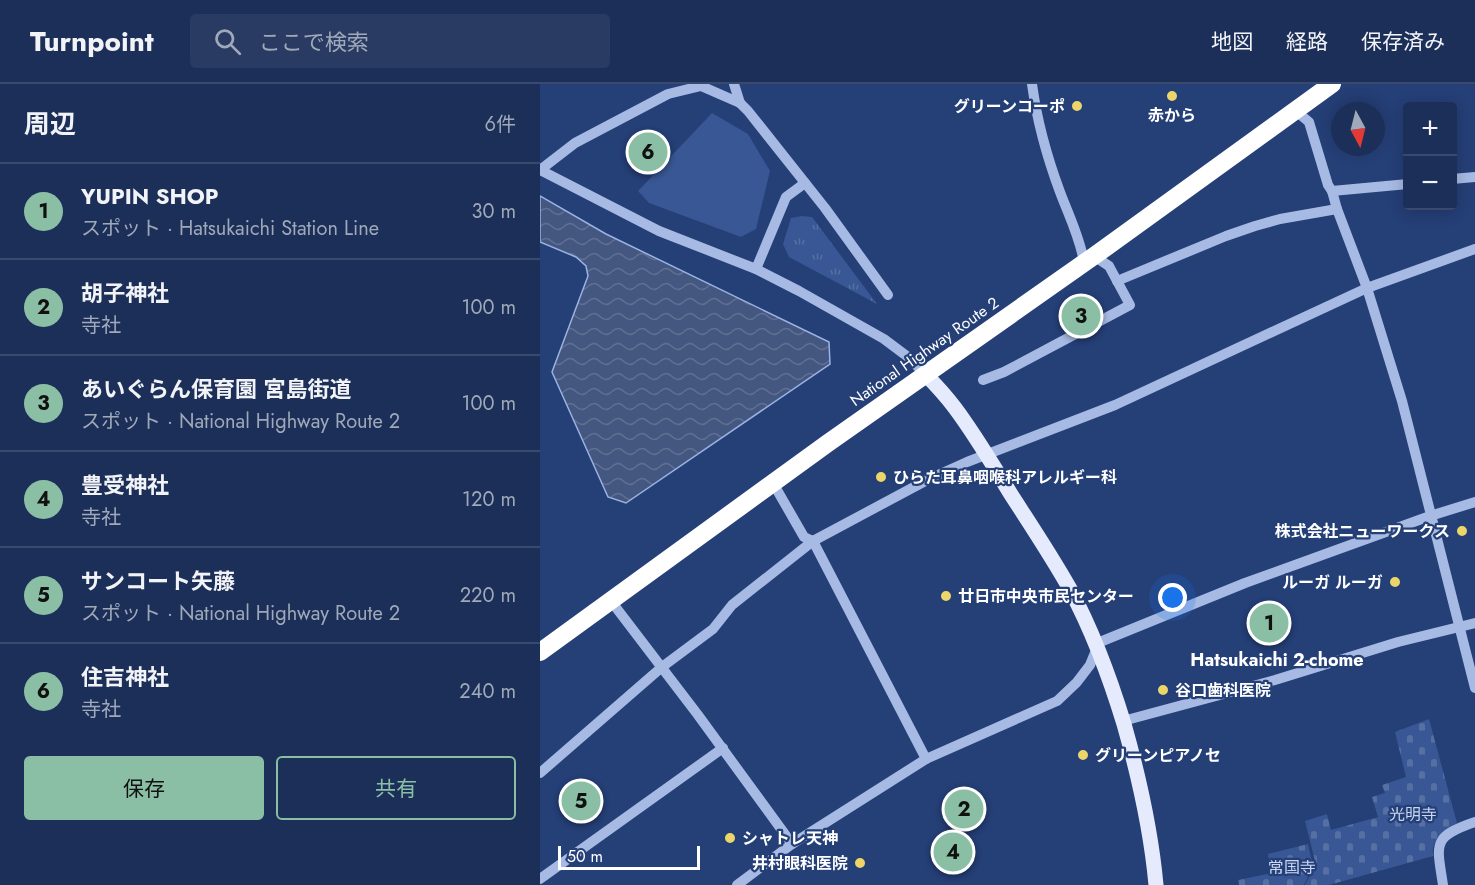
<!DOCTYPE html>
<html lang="ja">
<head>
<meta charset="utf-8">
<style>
	:root { --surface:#1c2f59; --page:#293b62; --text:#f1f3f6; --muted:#a0a9ba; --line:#3a4a6f; --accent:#8abfa5 }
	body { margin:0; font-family:Jost,"Noto Sans JP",sans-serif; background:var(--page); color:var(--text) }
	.controls { position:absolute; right:18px; top:18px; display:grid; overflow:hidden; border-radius:6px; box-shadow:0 3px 15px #0003 }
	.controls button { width:54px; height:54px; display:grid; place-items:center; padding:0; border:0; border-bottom:2px solid var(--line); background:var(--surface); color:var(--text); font:30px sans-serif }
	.compass { position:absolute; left:791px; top:18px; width:54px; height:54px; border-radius:50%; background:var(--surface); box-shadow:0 3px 15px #0003; rotate:173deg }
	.scale { position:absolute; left:18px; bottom:15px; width:142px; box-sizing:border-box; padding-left:6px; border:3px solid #fff; border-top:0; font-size:16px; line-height:21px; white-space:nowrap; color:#fff; -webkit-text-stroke:4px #253f77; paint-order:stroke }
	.you { position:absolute; left:633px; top:514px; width:21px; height:21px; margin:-15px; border:4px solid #fff; border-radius:50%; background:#1a73e8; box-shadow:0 0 0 9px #1a73e833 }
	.badge { display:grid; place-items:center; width:39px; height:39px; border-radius:50%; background:var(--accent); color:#111; font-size:20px; font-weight:700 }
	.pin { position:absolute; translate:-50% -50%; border:3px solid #fff; box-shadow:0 2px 6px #0006 }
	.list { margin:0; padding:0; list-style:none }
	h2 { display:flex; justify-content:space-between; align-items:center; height:78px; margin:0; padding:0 24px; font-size:26px }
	h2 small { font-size:20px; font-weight:400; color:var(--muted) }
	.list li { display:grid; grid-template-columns:39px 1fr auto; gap:18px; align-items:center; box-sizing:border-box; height:96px; padding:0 24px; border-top:2px solid var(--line) }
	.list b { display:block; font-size:22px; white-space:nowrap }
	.list p { margin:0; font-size:20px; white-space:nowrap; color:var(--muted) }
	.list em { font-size:20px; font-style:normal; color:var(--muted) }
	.actions { display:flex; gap:12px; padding:18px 24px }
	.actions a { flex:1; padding:14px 0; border:2px solid var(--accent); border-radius:6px; text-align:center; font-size:21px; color:var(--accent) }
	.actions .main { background:var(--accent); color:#111 }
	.icon { flex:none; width:33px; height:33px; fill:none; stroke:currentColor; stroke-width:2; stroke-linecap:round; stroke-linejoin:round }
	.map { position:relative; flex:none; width:935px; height:801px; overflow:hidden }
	header { display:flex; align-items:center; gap:36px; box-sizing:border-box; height:84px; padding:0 30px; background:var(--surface); border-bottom:2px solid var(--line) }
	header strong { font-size:28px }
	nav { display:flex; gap:33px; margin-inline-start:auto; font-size:21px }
	.search { width:420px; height:54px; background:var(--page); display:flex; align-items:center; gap:15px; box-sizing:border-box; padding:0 21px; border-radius:6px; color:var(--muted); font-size:22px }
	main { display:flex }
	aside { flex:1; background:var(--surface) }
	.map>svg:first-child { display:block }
</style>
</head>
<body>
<header>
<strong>Turnpoint</strong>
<div class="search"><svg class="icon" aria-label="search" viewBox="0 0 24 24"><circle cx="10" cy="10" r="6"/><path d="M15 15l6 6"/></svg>ここで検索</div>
<nav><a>地図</a><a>経路</a><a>保存済み</a></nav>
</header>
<main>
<aside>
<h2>周辺<small>6件</small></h2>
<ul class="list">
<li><span class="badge">1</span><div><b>YUPIN SHOP</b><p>スポット · Hatsukaichi Station Line</p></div><em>30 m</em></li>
<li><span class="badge">2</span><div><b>胡子神社</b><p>寺社</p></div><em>100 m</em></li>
<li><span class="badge">3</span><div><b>あいぐらん保育園 宮島街道</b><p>スポット · National Highway Route 2</p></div><em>100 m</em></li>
<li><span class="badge">4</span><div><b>豊受神社</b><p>寺社</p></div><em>120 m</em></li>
<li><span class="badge">5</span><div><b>サンコート矢藤</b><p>スポット · National Highway Route 2</p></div><em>220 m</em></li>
<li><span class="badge">6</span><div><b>住吉神社</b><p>寺社</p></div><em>240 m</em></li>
</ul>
<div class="actions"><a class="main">保存</a><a>共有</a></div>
</aside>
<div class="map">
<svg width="935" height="801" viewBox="0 0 935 801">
	<defs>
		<pattern id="grass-tufts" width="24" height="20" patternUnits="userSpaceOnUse" patternTransform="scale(1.5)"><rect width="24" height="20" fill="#385794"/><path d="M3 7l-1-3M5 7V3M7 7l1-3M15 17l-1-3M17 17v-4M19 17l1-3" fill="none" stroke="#5670a4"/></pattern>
		<pattern id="cemetery-stones" width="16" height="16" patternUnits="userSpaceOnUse" patternTransform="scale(1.5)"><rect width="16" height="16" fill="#385794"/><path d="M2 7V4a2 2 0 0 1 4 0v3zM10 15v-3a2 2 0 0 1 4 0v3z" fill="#5670a4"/></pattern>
		<pattern id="water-waves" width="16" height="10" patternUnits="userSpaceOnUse" patternTransform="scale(1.5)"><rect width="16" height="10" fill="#445780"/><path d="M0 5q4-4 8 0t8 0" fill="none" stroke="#607093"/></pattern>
	</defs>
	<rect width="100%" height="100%" fill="#253f77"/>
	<polygon fill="url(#grass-tufts)" points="262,132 272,133 337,220 249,173 243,160 251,134"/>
	<g fill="url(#cemetery-stones)">
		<path d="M 889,635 L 917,739 C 904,746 891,755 893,772 L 789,801 L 765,801 L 776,781 L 765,737 L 787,730 L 791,746 L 838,733 L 832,713 L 845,709 L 842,701 L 866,693 L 855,648 Z"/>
		<polygon points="768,760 773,783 764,801 699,801 698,796 732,789 728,770"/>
	</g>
	<polygon fill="#385794" points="172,29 208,50 230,87 216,145 201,153 109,119 98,107"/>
	<polygon fill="url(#water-waves)" stroke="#9ab3e3" stroke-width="1.5" points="0,112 66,150 289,258 290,280 86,419 68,413 12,288 48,192 46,182 36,173 0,158"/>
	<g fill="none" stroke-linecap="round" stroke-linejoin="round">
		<g stroke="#a6bae3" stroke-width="10">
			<polyline points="194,0 200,19"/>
			<path d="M 492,0 C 497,37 507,73 520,108 C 529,132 540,154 544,178"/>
			<polyline points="756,27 769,38 788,101 792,107 797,125 827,204 862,317 935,604"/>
			<polyline points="0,86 35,59 128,10 161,2 200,19 208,27 285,124 348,211"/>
			<polyline points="0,86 119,147 216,185 259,207 344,255 368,273 385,290"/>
			<polyline points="912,95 935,93"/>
			<polyline points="792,107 868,100"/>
			<polyline points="216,185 246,113 265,99"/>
			<polyline points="577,197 686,152 715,142 740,135 797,125"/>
			<polyline points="443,296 464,288 590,221 569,182 554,172"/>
			<polyline points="233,399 264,453 273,457 386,675"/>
			<polyline points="71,517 158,631 252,760"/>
			<polyline points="555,560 705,499 890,432 935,418"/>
			<polyline points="583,637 735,596 858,558 935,539"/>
			<polyline points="0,689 122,583 173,545 192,521 273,457 389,395 427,378 575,321 827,204 935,165"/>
			<polyline points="0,795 183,664"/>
			<polyline points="197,801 252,760 386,675 517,617 537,598 550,581 557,564"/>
			<path d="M 903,801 C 897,760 891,753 935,738"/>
		</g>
		<path stroke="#e5ebfc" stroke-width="15" d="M 385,290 C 396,301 406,312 415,324 C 436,352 454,383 472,412 C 492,443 512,473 530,505 C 553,548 570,594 584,640 C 599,693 611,746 616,801"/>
		<polyline stroke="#fff" stroke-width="18" points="0,568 288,359 554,172 792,0"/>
	</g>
	<g fill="#ecd66a" stroke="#253f77" stroke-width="2">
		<circle cx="632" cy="12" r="6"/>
		<circle cx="537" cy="22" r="6"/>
		<circle cx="341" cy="393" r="6"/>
		<circle cx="922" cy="447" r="6"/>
		<circle cx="855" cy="498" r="6"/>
		<circle cx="406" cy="512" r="6"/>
		<circle cx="623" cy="606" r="6"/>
		<circle cx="543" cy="671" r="6"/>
		<circle cx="190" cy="754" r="6"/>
		<circle cx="320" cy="779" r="6"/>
	</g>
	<g text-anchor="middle" stroke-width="4.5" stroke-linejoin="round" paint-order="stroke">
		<g font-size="16" font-weight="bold" fill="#fff" stroke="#253f77" text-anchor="start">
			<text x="525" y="28" text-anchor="end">グリーンコーポ</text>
			<text x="632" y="37" text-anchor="middle">赤から</text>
			<text x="353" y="399">ひらた耳鼻咽喉科アレルギー科</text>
			<text x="910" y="453" text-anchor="end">株式会社ニューワークス</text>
			<text x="843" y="504" text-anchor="end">ルーガ ルーガ</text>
			<text x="418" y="518">廿日市中央市民センター</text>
			<text x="635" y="612">谷口歯科医院</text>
			<text x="555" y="677">グリーンピアノセ</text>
			<text x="202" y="760">シャトレ天神</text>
			<text x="308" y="785" text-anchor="end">井村眼科医院</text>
		</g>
		<g font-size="16" fill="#fff" stroke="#253f77">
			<text transform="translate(384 267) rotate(-35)" y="6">National Highway Route 2</text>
		</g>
		<g font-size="16" fill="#c8d6f2" stroke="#253f77">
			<text x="873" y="736">光明寺</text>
			<text x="752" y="789">常国寺</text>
		</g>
		<g font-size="18" font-weight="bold" fill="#fff" stroke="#253f77">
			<text x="737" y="582">Hatsukaichi 2-chome</text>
		</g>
	</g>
</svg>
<div class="controls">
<button>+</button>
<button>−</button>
</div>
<svg class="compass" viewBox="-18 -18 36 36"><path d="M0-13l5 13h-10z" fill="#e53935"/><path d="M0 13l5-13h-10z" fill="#a0a9ba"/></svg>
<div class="scale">50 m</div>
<div class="you"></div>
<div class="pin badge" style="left:729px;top:539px">1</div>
<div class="pin badge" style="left:424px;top:725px">2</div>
<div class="pin badge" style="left:541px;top:232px">3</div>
<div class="pin badge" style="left:413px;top:768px">4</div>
<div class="pin badge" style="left:41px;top:717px">5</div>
<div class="pin badge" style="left:108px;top:68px">6</div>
</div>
</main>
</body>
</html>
